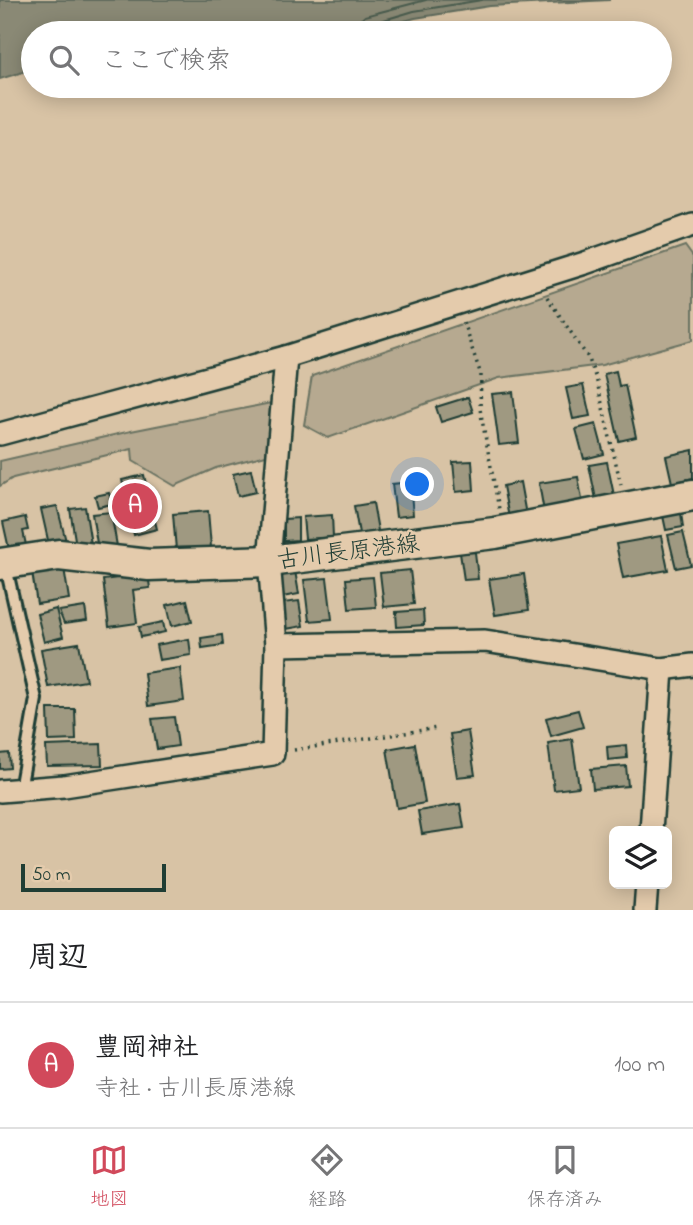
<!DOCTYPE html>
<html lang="ja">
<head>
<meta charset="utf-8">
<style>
	:root { --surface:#fff; --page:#f2f2f2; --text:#202124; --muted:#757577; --line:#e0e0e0; --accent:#d1495b }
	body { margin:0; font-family:"Indie Flower","Klee One",sans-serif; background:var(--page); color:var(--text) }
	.controls { position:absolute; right:21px; bottom:21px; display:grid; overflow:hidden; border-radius:10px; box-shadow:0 4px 18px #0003 }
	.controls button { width:63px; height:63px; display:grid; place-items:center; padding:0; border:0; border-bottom:2px solid var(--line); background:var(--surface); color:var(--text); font:35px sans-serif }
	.scale { position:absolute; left:21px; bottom:18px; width:145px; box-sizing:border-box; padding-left:7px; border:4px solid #1f3d34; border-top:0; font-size:19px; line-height:24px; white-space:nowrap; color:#1f3d34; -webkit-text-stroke:5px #e4cbac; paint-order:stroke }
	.you { position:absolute; left:418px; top:485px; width:24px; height:24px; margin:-18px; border:5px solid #fff; border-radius:50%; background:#1a73e8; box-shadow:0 0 0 10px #1a73e833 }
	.badge { display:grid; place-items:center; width:46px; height:46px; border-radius:50%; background:var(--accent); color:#fff; font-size:23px; font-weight:700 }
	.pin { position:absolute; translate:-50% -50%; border:4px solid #fff; box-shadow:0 2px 7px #0006 }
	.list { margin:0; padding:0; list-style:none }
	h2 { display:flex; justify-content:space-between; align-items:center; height:91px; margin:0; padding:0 28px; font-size:30px }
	h2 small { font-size:23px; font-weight:400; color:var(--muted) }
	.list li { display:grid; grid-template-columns:46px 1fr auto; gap:21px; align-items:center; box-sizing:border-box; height:126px; padding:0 28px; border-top:2px solid var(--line) }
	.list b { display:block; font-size:26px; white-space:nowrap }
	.list p { margin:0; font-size:23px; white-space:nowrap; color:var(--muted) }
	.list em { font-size:23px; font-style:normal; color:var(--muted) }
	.icon { flex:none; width:38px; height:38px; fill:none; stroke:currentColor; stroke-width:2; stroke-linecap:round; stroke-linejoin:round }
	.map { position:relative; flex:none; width:693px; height:910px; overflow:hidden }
	.search { position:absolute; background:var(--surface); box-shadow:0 4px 18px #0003; left:21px; right:21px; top:21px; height:77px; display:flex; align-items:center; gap:18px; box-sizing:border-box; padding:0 24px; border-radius:38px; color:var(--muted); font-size:26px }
	.sheet { height:217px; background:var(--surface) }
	nav { display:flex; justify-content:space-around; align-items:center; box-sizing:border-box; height:98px; border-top:2px solid var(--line); background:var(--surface); font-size:19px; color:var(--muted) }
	nav a { display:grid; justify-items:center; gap:4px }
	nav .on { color:var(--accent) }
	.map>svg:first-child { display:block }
</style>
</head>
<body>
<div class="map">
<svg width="693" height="910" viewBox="0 0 693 910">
	<rect width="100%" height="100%" fill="#d8c3a5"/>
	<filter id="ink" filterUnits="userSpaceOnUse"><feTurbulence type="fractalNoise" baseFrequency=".0143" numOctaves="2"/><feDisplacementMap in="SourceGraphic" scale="14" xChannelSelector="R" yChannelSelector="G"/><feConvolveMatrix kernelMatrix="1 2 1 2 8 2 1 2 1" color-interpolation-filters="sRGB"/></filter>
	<g filter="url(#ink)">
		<g fill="#b6a990" stroke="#6a7362" stroke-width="2">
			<polygon points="685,246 693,257 693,340 602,365 499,378 328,438 304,425 312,376"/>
			<polygon points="271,403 266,455 216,468 175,486 133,461 132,449 13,478 0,486 0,461 131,431"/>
		</g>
		<polygon fill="#8a8975" stroke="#5f6b5b" stroke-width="2" points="0,0 610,0 490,6 415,18 361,33 33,33 33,69 0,79"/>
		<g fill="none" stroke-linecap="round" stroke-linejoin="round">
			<g stroke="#4a5b4e" stroke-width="2">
				<polyline points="355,33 357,23 365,16 426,0"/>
				<polyline points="364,33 367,25 414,11 482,0"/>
			</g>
		</g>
		<g fill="#9f9981" stroke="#1f3d34" stroke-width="2">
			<polygon points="616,371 619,386 625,385 636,437 619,441 604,374"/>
			<polygon points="583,385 590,416 573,419 566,388"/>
			<polygon points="513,392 519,443 499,445 492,394"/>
			<polygon points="468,397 473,412 441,422 436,407"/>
			<polygon points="596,424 604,454 584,459 576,429"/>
			<polygon points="693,450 693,478 672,483 666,456"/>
			<polygon points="472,461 474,490 456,492 453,462"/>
			<polygon points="607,462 615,500 597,504 589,465"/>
			<polygon points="251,470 256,492 238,496 233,474"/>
			<polygon points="144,475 149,497 141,499 145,514 153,513 157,529 134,535 122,480"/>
			<polygon points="578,477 583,505 544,512 539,483"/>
			<polygon points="410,482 413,515 396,517 392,484"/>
			<polygon points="520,482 526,515 509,518 503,486"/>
			<polygon points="109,493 112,504 98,507 95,496"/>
			<polygon points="373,503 379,536 360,539 354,506"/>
			<polygon points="57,506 67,545 50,549 41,509"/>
			<polygon points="85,507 91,544 76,546 70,509"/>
			<polygon points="208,511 211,547 176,550 173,514"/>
			<polygon points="111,512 117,546 98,549 92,514"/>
			<polygon points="681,513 683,527 666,530 663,516"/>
			<polygon points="332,515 333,537 305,539 303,517"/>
			<polygon points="25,517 28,530 23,531 26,545 9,549 3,522"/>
			<polygon points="298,518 298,540 284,541 284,519"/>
			<polygon points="683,532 691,565 676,568 668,535"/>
			<polygon points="661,536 668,570 623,578 616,544"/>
			<polygon points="475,552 478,579 464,580 460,553"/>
			<polygon points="294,565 299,594 282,597 277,568"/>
			<polygon points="64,568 69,599 37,604 32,572"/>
			<polygon points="410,570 414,604 384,607 380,573"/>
			<polygon points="148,574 150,588 133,590 137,623 109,627 103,580"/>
			<polygon points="524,574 529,610 495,615 489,579"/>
			<polygon points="373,577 376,607 349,609 346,579"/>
			<polygon points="327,578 332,619 309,621 304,580"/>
			<polygon points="187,600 192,621 172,626 167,605"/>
			<polygon points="299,601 303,626 286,629 282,603"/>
			<polygon points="85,607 87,621 64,624 59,611"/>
			<polygon points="56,609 63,637 44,642 37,614"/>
			<polygon points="423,610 424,625 397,627 396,612"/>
			<polygon points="163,622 165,632 141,637 139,627"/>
			<polygon points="222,635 223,645 202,648 201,638"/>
			<polygon points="189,639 191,655 159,660 156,645"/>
			<polygon points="79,643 86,681 48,687 41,649"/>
			<polygon points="180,668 184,701 148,706 144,673"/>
			<polygon points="48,709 75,709 76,740 49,741"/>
			<polygon points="578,710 583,727 551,736 546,718"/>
			<polygon points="174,717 178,746 157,749 152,719"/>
			<polygon points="468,731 475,775 457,777 450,734"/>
			<polygon points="572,739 579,787 554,790 548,743"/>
			<polygon points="101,744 102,765 47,766 46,746"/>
			<polygon points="415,744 425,803 397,808 387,749"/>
			<polygon points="626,745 627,758 608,760 607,747"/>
			<polygon points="9,753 10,768 0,769 0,754"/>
			<polygon points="626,766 628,786 593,789 591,769"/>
			<polygon points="460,804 464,828 422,834 418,811"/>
		</g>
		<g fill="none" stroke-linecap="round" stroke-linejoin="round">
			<defs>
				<polyline id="lane" points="6,567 36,699 20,790"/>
				<g id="street">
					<polyline points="0,434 286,357 585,263 693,225"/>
					<polyline points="276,645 485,641 662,669 693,665"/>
					<polyline points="0,791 64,786 273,754 276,645 269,561 286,357"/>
					<polyline points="651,831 662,669"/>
					<polyline points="645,910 647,884"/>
				</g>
				<polyline id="secondary" points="0,564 59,555 149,565 269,561 495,533 693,495"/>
			</defs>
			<use href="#lane" stroke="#1f3d34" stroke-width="16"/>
			<use href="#street" stroke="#1f3d34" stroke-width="26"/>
			<use href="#secondary" stroke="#1f3d34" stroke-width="35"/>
			<g stroke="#1f3d34" stroke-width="3.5" stroke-dasharray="2 5" stroke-linecap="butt">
				<polyline points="547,297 589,359 597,382 621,485"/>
				<polyline points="463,322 481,375 480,409 499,509"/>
				<polyline points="294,750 437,728"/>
			</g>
			<use href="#lane" stroke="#e4cbac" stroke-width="10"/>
			<use href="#street" stroke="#e4cbac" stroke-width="21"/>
			<use href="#secondary" stroke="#e4cbac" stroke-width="30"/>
		</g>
	</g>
	<g text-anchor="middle" stroke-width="5" stroke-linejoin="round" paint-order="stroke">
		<g font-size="24" fill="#1f3d34" stroke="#e4cbac">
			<text transform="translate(348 551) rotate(-7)" y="8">古川長原港線</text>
		</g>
	</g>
</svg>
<div class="controls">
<button><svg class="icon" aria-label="layers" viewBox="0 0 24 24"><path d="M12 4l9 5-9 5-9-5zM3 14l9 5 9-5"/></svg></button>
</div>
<div class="scale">50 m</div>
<div class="you"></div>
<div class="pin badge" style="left:135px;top:506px">A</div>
<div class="search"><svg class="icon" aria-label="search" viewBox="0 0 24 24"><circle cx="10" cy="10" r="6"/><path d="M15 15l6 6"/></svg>ここで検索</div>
</div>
<section class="sheet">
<h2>周辺<small></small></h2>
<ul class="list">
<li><span class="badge">A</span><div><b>豊岡神社</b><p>寺社 · 古川長原港線</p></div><em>100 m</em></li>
</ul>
</section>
<nav>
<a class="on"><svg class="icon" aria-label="map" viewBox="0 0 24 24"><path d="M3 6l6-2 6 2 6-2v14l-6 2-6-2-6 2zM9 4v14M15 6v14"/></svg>地図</a>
<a><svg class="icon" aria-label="directions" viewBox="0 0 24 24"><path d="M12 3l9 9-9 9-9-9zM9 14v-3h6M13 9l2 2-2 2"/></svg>経路</a>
<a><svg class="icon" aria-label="saved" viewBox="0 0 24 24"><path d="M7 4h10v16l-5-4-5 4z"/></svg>保存済み</a>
</nav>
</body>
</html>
